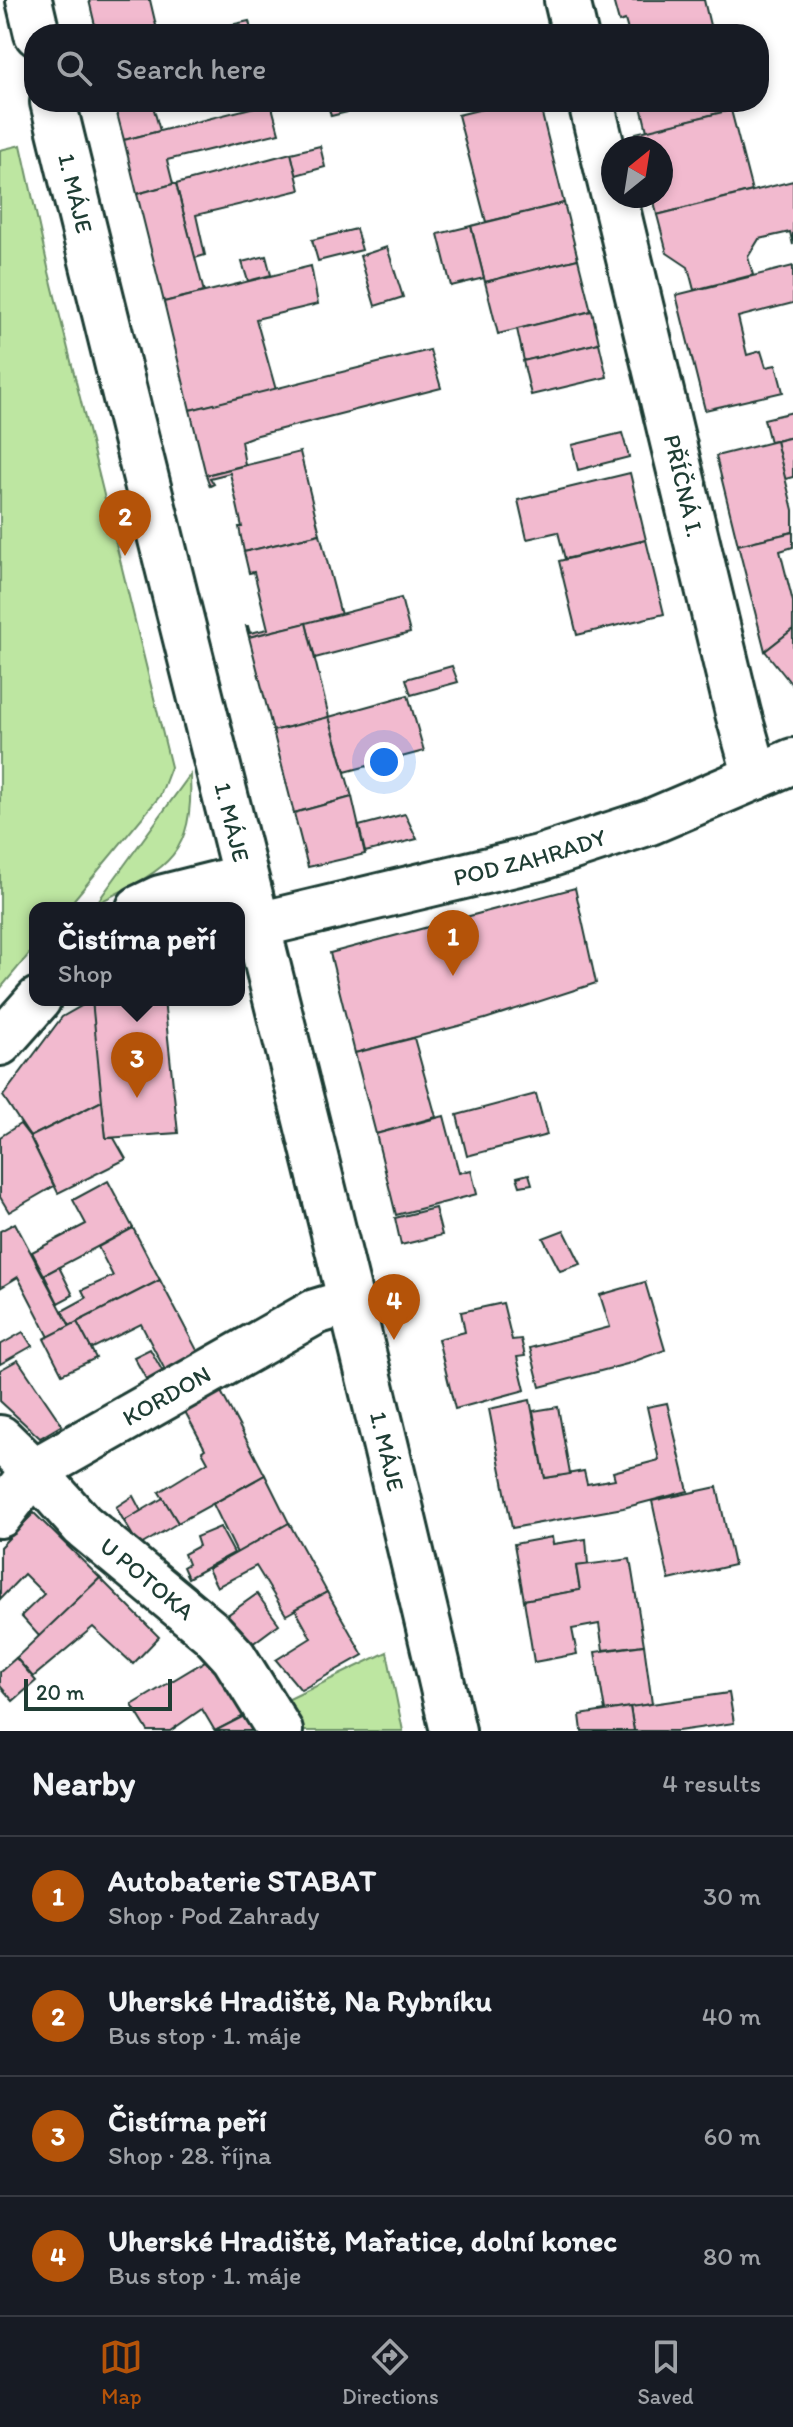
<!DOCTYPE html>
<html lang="en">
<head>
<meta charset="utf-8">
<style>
	:root { --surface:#171b24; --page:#20242c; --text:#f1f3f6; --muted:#9ea1a6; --line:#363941; --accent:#b45309 }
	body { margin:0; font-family:Itim,sans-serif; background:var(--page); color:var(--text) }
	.compass { position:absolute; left:601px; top:136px; width:72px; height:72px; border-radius:50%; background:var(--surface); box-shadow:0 4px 12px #0003; rotate:30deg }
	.scale { position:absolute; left:24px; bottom:20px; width:148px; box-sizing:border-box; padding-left:8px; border:4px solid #1f3d34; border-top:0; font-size:22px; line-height:28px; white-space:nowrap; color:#1f3d34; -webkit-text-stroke:6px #fff; paint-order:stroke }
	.you { position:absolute; left:384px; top:762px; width:28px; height:28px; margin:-20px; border:6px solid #fff; border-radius:50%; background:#1a73e8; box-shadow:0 0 0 12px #1a73e833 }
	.badge { display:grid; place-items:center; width:52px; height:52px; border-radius:50%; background:var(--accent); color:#fff; font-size:26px; font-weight:700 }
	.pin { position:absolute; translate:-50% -66px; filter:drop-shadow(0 2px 4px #0008) }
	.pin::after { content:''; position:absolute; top:42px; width:28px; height:24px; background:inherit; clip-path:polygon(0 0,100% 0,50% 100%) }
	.popup { position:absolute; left:29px; top:902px; width:216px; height:104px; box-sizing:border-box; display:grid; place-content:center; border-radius:16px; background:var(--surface); filter:drop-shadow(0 2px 6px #0005); font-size:26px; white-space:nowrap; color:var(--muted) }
	.popup b { font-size:30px; color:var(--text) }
	.popup::after { content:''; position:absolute; left:50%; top:100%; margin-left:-16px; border:16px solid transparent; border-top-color:var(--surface) }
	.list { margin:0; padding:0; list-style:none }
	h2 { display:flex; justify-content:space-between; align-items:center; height:104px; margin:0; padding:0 32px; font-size:34px }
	h2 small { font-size:26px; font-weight:400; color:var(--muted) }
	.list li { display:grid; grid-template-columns:52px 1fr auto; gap:24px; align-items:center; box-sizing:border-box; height:120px; padding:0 32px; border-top:2px solid var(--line) }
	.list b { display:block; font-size:30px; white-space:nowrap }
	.list p { margin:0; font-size:26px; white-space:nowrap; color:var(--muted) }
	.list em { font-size:26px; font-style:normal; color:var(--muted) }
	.icon { flex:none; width:44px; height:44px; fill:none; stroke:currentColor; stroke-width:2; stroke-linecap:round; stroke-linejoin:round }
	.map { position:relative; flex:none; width:793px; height:1731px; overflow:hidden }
	.search { position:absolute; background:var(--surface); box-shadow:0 4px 12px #0003; left:24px; right:24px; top:24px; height:88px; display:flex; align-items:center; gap:20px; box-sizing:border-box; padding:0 28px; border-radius:32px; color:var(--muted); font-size:30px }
	.sheet { height:584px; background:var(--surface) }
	nav { display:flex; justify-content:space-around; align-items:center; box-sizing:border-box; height:112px; border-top:2px solid var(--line); background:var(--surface); font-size:22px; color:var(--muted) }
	nav a { display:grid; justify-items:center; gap:4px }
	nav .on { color:var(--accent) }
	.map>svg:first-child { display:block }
</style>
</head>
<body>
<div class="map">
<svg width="793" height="1731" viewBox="0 0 793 1731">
	<rect width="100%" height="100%" fill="#fff"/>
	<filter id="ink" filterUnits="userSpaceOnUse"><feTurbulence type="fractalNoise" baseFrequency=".0125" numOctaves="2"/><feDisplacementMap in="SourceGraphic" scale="16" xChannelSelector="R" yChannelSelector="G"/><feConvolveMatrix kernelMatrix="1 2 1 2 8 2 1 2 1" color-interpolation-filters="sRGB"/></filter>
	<g filter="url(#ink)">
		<g fill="#bde6a1" stroke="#6e926a" stroke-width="2">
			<polygon points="21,145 49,272 171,767 160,796 67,908 35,908 35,947 0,989 0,150"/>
			<path d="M 190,775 C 194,859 165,869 96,904 Z"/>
			<polygon points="387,1652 403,1731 296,1731 281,1703"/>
		</g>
		<g fill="#f2bacf" stroke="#1f3d34" stroke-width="2">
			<polygon points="89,0 150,0 158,34 97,34"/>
			<polygon points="613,0 704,0 712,34 629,34 625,20 619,22"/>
			<polygon points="249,21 252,34 222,34 221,27"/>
			<polygon points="114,102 170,102 153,106 160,131 124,140"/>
			<polygon points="327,102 375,102 376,105 331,116"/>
			<polygon points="511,102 539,102 564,203 486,222 458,115"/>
			<polygon points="640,102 729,102 731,110 647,131"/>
			<polygon points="271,103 279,133 167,160 173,184 137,194 124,140"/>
			<polygon points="731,110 752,191 657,215 653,196 661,196 661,148 640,148 636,133"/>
			<polygon points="320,146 325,167 296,175 291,153"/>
			<polygon points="291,153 300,190 196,215 205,255 195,258 176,184"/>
			<polygon points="793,181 793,245 790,232 759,239 748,257 753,275 694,290 688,267 667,253 657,215"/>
			<polygon points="173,184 176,184 204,292 164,302 137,194"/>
			<polygon points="564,203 578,259 485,282 471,226"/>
			<polygon points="471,226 484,278 451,286 438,234"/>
			<polygon points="356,229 362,250 318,261 312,240"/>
			<polygon points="387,247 403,297 375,306 360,256"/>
			<polygon points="266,256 271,275 248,281 242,262"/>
			<polygon points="578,259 591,311 498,334 485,282"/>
			<polygon points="311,266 318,304 256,319 276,390 190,410 164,302"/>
			<polygon points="793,266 793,303 738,317 747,355 761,351 766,367 776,365 783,392 705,410 676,295"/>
			<polygon points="592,311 599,343 524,361 517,329"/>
			<polygon points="599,343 607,377 531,395 523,361"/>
			<polygon points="430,350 441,388 254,436 241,441 245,465 206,475 190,410"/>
			<polygon points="793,412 793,437 770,442 764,419"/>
			<polygon points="622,433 629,457 578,470 572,445"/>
			<polygon points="793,437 793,477 785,479 776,441"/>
			<polygon points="776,441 793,510 793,532 738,545 716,456"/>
			<polygon points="300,452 320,534 244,552 239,527 242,527 230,473 210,478 214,484 210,486 206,475"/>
			<polygon points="630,473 646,540 565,559 558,532 527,539 518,500"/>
			<polygon points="793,532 793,547 780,551 793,602 793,629 765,651 738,545"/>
			<polygon points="320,534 341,615 249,637 246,626 248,626 250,633 268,629 254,572 249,573 244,552"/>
			<polygon points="646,540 664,614 577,635 559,561"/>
			<polygon points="401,598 410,633 315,658 306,623"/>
			<polygon points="306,623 329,717 273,731 249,637"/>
			<polygon points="793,629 793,686 765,651"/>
			<polygon points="452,666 458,682 411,695 406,679"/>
			<polygon points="408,695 424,751 345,772 329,717"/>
			<polygon points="329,717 352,797 294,813 273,731"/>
			<polygon points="352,797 365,854 308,867 294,813"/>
			<polygon points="405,814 417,839 365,852 359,826"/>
			<polygon points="575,888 596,983 485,1019 355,1053 330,953"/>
			<polygon points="92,1000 164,1000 178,1133 106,1138 94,1041"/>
			<polygon points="92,1000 102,1101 30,1137 3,1096 62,1017"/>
			<polygon points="414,1038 436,1117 376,1134 355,1053"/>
			<polygon points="536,1094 547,1135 467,1156 457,1115"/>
			<polygon points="102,1101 106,1138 114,1138 126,1159 58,1193 30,1137"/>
			<polygon points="444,1116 459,1173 471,1170 477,1194 396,1215 376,1134"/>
			<polygon points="20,1124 30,1137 54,1186 9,1212 0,1197 0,1137"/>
			<polygon points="529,1174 532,1184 520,1186 517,1177"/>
			<polygon points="108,1181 133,1228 44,1275 32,1252 86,1224 73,1200"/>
			<polygon points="435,1208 442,1235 401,1245 395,1218"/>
			<polygon points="15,1223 70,1326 49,1337 18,1277 0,1288 0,1231"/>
			<polygon points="133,1228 160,1280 70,1326 62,1311 86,1298 82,1290 113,1276 98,1247"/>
			<polygon points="564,1230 581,1264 560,1271 543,1238"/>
			<polygon points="59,1267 73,1295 58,1303 44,1275"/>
			<polygon points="160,1280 199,1354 166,1372 141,1324 91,1349 77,1322"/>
			<polygon points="645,1282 665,1350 627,1364 540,1387 530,1348 610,1327 600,1295"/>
			<polygon points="503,1303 512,1340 521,1339 525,1356 517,1357 525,1390 455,1409 438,1339 465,1332 461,1312"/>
			<polygon points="77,1322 96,1358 62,1374 44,1339"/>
			<polygon points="23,1332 32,1346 0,1364 0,1345"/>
			<polygon points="150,1349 163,1372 147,1381 134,1357"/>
			<polygon points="18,1360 62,1425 40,1438 0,1401 0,1370"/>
			<polygon points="218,1386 265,1475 178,1523 159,1492 208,1462 202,1451 205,1449 182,1406"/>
			<polygon points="530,1400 545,1478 584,1471 587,1484 615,1479 613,1472 659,1460 647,1407 667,1403 688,1491 623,1508 512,1528 489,1409"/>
			<polygon points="558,1407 570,1474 545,1478 533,1411"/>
			<polygon points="265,1475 289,1523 237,1553 213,1504"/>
			<polygon points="717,1487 734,1565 669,1580 652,1501"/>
			<polygon points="133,1496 141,1511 124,1521 116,1507"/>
			<polygon points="163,1498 178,1523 139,1546 124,1521"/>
			<polygon points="34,1513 100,1578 40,1637 21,1616 44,1594 24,1574 0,1599 0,1547"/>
			<polygon points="289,1523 327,1592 286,1615 256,1566 217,1587 208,1569"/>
			<polygon points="220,1527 234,1553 188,1578 183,1567 188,1564 184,1554 199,1546 196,1537"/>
			<polygon points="552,1537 553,1544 586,1539 588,1565 576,1566 580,1590 524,1600 514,1544"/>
			<polygon points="630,1559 644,1645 603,1650 599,1624 572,1629 577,1654 534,1662 524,1600 580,1590 576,1566"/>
			<polygon points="100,1578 159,1637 133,1664 93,1627 33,1677 16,1658"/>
			<polygon points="327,1592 363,1655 301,1690 276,1660 311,1638 295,1609"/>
			<polygon points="257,1594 279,1624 248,1647 226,1616"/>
			<polygon points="644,1645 652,1704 605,1711 595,1652"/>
			<polygon points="217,1654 250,1713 215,1731 202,1709 170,1731 148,1731 132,1705"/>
			<polygon points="16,1658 36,1681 13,1701 0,1686 0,1672"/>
			<polygon points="729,1693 734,1723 678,1731 634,1731 630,1707"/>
			<polygon points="630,1707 634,1731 582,1731 580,1715"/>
			<polygon points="250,1713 260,1731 215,1731"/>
		</g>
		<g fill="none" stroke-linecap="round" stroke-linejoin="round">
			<defs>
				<g id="street">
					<polyline points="29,0 37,34"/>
					<polyline points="567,0 575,34"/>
					<path id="s1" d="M 53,102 C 185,645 327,1186 453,1731"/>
					<polyline points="591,102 613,193"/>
					<path id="s2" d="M 614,196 L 738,713 L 756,777"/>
					<polyline points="139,908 160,898 244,877"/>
					<path id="s3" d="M 258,925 L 539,858 L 650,822 L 793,761"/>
					<polyline points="0,1043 38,1000"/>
					<path id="s4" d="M 0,1438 L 34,1471 L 82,1525 L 212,1633 L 234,1657 L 280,1731"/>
					<path id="s5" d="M 0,1515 L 34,1471 L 315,1312 L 351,1301"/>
				</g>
			</defs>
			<use href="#street" stroke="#1f3d34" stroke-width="50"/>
			<use href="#street" stroke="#fff" stroke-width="44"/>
		</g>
	</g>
	<g text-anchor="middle" stroke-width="8" stroke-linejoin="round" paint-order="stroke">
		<g font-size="24" fill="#1f3d34" stroke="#fff">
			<text dy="8" stroke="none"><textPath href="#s1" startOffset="94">1. MÁJE</textPath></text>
			<text dy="8" stroke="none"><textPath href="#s2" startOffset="298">PŘÍČNÁ I.</textPath></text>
			<text dy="8" stroke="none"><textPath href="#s1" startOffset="742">1. MÁJE</textPath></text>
			<text dy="8" stroke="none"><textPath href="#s3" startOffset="280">POD ZAHRADY</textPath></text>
			<text dy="8" stroke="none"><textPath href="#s5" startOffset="208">KORDON</textPath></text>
			<text dy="8" stroke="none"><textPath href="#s1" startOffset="1390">1. MÁJE</textPath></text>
			<text dy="8" stroke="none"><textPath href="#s4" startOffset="204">U POTOKA</textPath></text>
		</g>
	</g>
</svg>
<svg class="compass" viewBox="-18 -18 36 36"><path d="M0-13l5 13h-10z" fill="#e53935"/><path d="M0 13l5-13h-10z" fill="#9ea1a6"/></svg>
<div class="scale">20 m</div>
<div class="you"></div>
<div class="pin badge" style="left:453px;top:976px">1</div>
<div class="pin badge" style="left:125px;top:556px">2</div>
<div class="pin badge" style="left:137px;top:1098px">3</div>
<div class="popup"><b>Čistírna peří</b>Shop</div>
<div class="pin badge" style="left:394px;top:1340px">4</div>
<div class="search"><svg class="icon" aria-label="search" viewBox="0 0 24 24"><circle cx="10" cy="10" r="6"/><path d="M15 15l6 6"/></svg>Search here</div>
</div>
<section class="sheet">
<h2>Nearby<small>4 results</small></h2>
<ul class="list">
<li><span class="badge">1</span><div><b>Autobaterie STABAT</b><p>Shop · Pod Zahrady</p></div><em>30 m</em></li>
<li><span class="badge">2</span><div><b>Uherské Hradiště, Na Rybníku</b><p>Bus stop · 1. máje</p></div><em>40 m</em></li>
<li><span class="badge">3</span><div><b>Čistírna peří</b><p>Shop · 28. října</p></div><em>60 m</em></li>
<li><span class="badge">4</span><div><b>Uherské Hradiště, Mařatice, dolní konec</b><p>Bus stop · 1. máje</p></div><em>80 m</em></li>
</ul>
</section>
<nav>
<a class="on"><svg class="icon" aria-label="map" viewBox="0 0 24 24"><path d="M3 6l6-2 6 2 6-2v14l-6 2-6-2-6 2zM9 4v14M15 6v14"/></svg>Map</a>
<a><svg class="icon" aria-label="directions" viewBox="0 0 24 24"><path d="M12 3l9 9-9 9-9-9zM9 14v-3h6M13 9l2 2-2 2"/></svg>Directions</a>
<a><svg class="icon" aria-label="saved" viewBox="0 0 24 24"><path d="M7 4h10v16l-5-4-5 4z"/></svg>Saved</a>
</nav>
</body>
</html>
